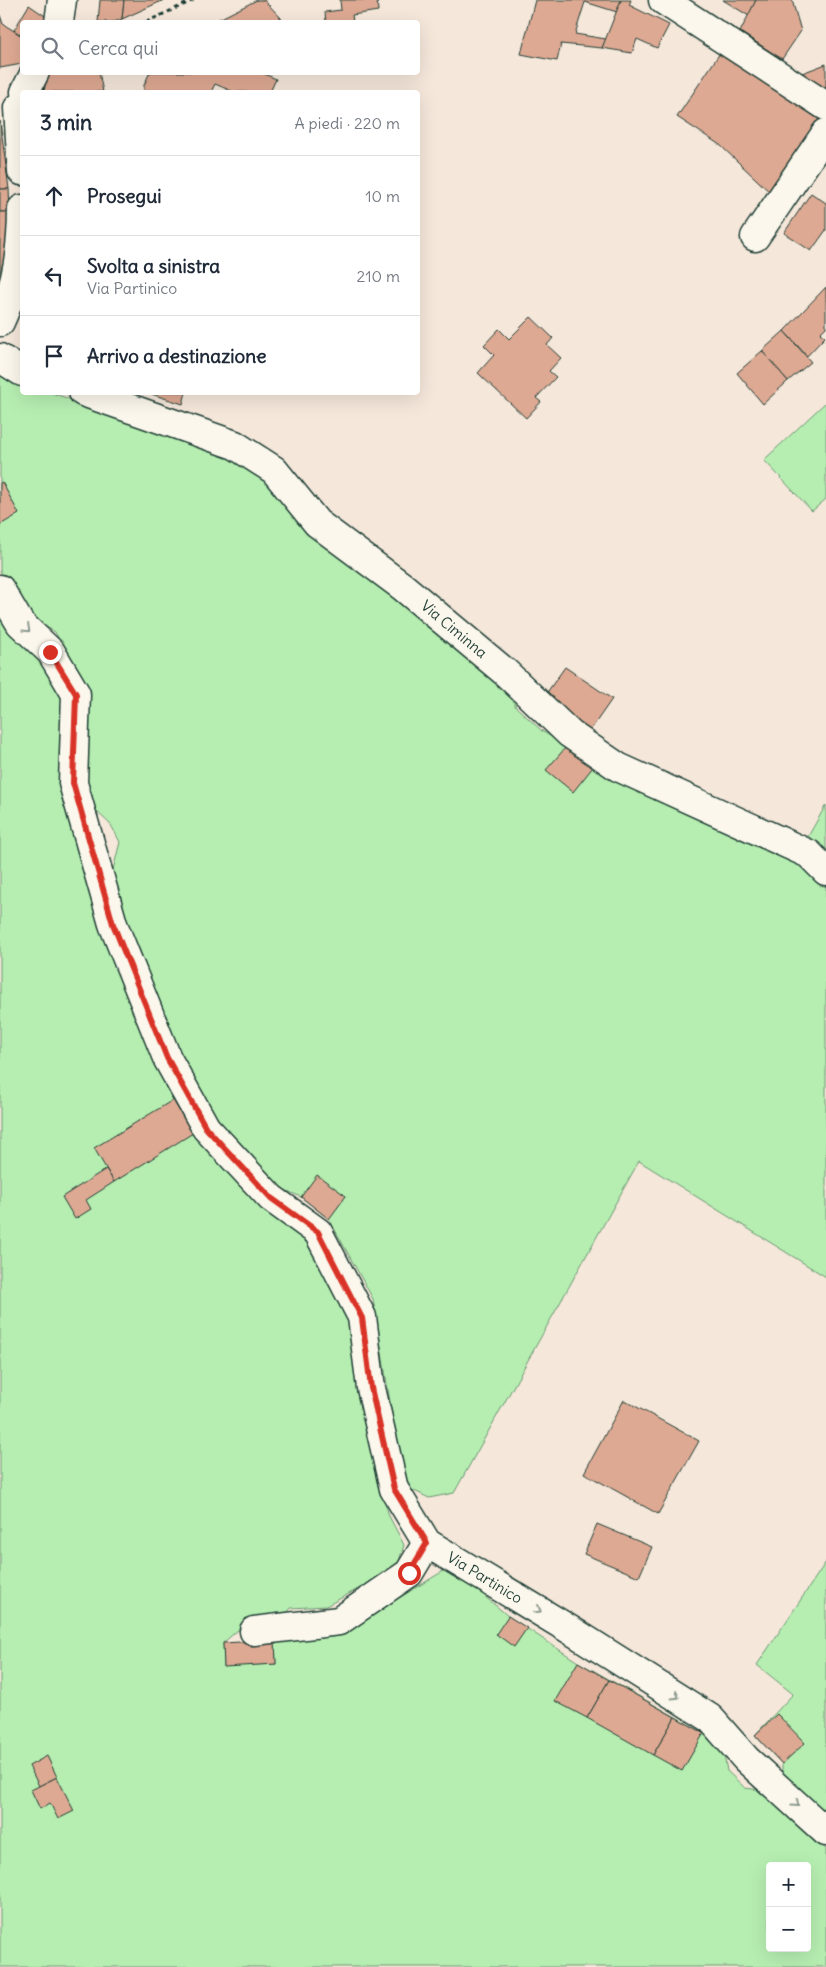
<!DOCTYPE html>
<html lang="it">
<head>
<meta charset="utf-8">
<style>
	:root { --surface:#fff; --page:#f6f6f7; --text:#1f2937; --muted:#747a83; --line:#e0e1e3 }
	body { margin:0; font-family:Delius,sans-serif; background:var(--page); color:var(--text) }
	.controls { position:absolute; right:15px; bottom:15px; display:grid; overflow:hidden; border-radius:5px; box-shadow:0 5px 20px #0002 }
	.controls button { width:45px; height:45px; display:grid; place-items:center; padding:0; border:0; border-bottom:1px solid var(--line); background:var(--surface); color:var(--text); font:25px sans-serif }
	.stop { position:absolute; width:15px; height:15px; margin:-11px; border:4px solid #d93025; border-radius:50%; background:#fff }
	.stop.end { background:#d93025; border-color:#fff; box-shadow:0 1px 5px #0008 }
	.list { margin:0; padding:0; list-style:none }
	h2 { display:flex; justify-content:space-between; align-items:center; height:65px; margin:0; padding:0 20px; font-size:21px }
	h2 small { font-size:16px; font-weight:400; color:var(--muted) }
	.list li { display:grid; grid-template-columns:32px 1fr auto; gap:15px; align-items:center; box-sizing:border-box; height:80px; padding:0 20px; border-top:1px solid var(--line) }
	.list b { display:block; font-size:19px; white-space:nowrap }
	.list p { margin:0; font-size:16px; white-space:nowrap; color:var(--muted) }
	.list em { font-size:16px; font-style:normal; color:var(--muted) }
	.icon { flex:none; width:28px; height:28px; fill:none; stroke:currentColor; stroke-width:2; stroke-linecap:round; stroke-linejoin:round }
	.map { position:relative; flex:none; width:826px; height:1967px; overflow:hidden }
	.search { position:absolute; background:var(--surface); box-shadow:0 5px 20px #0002; left:20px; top:20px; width:400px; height:55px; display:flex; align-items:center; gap:12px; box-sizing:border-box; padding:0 18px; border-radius:5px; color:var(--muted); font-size:19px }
	.panel { position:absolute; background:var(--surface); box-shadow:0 5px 20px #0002; left:20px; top:90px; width:400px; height:305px; border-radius:5px }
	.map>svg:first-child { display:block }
</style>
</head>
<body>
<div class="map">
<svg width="826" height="1967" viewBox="0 0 826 1967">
	<rect width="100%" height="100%" fill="#f5e7da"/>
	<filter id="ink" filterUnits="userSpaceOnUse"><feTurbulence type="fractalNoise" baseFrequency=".02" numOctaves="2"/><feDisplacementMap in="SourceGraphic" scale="10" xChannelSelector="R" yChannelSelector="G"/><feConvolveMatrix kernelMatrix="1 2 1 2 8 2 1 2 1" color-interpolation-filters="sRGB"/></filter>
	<g filter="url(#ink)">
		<g fill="#b6eeb1" stroke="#6a9672" fill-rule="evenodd">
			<polygon points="0,372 22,381 22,392 52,393 234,456 264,471 297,521 321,543 366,569 515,690 515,706 542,731 567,746 593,767 808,867 826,887 826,1277 639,1161 454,1493 429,1498 404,1486 373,1299 329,1219 301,1197 276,1186 218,1122 175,1048 142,956 110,882 120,842 111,825 94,809 83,768 83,683 55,632 29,617 0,571"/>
			<polygon points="826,402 826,499 812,511 764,460"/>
			<path d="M 0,606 L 62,688 L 117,966 L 173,1100 L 193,1133 L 303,1232 L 349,1312 L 378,1477 L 389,1516 L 404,1545 L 399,1561 L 388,1573 L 326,1606 L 291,1608 L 281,1620 L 246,1623 L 223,1643 L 224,1666 L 276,1664 L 275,1640 L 346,1630 L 450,1567 L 508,1616 L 578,1662 L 704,1733 L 723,1750 L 727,1771 L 745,1788 L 761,1790 L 826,1849 L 826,1967 L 0,1967 ZM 770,1866 L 807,1866 L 807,1948 L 770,1948 Z"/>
			<polygon points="826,805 826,856 806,840"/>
			<polygon points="826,1562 826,1820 782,1781 782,1764 755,1735 793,1694 757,1665"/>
		</g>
		<g fill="#dea993" stroke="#1f3d34">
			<polygon points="100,0 124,0 122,19 114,22 98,22"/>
			<polygon points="124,0 164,0 122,19"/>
			<polygon points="257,0 264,0 281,18 282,22 213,22"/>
			<polygon points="340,0 377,0 378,11 352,15 353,22 326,22 325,12 341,10"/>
			<polygon points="535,0 621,0 617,12 585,2 575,34 606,39 602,48 561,44 557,61 521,54"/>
			<polygon points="621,0 631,0 629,5 669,25 657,48 637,39 632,53 602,48"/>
			<polygon points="723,0 756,0 749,16"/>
			<polygon points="756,0 792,0 801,31 782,59 740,32"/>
			<polygon points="29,5 45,16 45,22 22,22 22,36 14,30"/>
			<polygon points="0,15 3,24 22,36 22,64 0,68"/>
			<polygon points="720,53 823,122 774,196 720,145 677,117"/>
			<polygon points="826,64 826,90 802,73"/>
			<polygon points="47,72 99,72 103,92 44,92"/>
			<polygon points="150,72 260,72 276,79 270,92 234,92 215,84 211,92 144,92 144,85"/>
			<polygon points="0,121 9,189 0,189"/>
			<polygon points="0,189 9,189 10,212 0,212"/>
			<polygon points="811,193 826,203 826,230 811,251 784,233"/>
			<polygon points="0,212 10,212 9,250 0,286"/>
			<polygon points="826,287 826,327 820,333 825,337 807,356 784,331"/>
			<polygon points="531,317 553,338 547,345 561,358 549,371 556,377 536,398 541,402 526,418 478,373 494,355 484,345 499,329 509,339"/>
			<polygon points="784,331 811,362 788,381 762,351"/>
			<polygon points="762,351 788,381 763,404 737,373"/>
			<polygon points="145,392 186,392 183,404"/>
			<polygon points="2,482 19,514 0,525 0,483"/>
			<polygon points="565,667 612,699 587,735 543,698"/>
			<polygon points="567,746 593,767 573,792 546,770"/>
			<polygon points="173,1100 193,1133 114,1182 94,1148"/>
			<polygon points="106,1169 114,1182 86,1200 91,1209 75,1219 62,1197"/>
			<polygon points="317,1175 346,1196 329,1219 301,1197"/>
			<polygon points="624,1400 699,1441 658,1514 584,1473"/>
			<polygon points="597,1524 652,1547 639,1577 584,1554"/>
			<polygon points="508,1616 527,1628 514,1647 496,1634"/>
			<polygon points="275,1640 276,1664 224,1667 223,1643"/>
			<polygon points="578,1662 609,1680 587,1718 555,1701"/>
			<polygon points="609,1680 675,1717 653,1755 587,1718"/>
			<polygon points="777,1714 805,1743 782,1764 755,1735"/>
			<polygon points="675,1717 704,1733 682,1771 653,1755"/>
			<polygon points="47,1756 57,1777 39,1786 29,1766"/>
			<polygon points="57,1777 74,1811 58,1819 50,1803 40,1809 31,1790"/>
		</g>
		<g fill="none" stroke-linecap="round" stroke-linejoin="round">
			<defs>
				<g id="minor">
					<polyline points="663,0 826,106"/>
					<polyline points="59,22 62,0"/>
					<polyline points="25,92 35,72"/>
					<polyline points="18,108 22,171"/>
					<polyline points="755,237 826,133"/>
					<path d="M 0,322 C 16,288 22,248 22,209"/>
					<polyline points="0,358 22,372"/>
					<path id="s1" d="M 83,392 L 235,445 L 274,470 L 317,523 L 403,587 L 505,672 L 570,734 L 618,767 L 809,854 L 826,871"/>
					<path id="s2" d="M 0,589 L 20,623 L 51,652 L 76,694 L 73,783 L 113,924 L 167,1058 L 206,1128 L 271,1198 L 318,1232 L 362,1317 L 371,1388 L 394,1489 L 427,1543 L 577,1634 L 710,1718 L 746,1759 L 826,1832"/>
					<polyline points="254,1631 339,1621 409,1573 427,1543"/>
				</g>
			</defs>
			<use href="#minor" stroke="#1f3d34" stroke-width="31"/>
			<polyline stroke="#1f3d34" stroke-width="3" stroke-dasharray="4 4" stroke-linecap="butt" points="146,22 194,0"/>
			<use href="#minor" stroke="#fbf7ec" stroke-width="28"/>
		</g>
		<defs><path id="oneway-chevron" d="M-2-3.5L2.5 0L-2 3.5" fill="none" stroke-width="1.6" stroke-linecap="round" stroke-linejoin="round" transform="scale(1.25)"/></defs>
		<g stroke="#8d9a90">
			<use href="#oneway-chevron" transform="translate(27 629) rotate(43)"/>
			<use href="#oneway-chevron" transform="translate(538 1610) rotate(31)"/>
			<use href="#oneway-chevron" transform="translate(676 1696) rotate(32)"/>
			<use href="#oneway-chevron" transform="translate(796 1804) rotate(42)"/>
		</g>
	</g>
	<g fill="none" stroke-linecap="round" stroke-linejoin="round" filter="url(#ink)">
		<polyline stroke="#d93025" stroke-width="6" points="50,652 76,694 73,783 113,924 167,1058 206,1128 271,1198 318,1232 362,1318 371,1388 394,1489 427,1543 409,1573"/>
	</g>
	<g text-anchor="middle" stroke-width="4" stroke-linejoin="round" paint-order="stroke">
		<g font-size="15" fill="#1f3d34" stroke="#fbf7ec">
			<text dy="5" stroke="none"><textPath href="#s1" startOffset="449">Via Ciminna</textPath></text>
			<text dy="5" stroke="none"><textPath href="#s2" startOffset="1146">Via Partinico</textPath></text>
		</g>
	</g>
</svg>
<div class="controls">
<button>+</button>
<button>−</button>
</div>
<div class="stop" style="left:409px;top:1573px"></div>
<div class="stop end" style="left:50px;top:652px"></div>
<div class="search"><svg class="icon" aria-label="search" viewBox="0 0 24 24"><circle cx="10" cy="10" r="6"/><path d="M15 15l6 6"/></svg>Cerca qui</div>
<section class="panel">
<h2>3 min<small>A piedi · 220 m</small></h2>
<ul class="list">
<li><svg class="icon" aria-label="ahead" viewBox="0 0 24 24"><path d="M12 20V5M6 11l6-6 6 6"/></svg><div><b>Prosegui</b></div><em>10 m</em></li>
<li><svg class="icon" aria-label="left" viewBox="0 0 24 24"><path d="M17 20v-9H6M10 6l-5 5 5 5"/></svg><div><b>Svolta a sinistra</b><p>Via Partinico</p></div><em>210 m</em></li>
<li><svg class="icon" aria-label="arrive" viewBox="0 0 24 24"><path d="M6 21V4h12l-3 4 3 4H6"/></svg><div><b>Arrivo a destinazione</b></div></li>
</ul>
</section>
</div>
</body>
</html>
